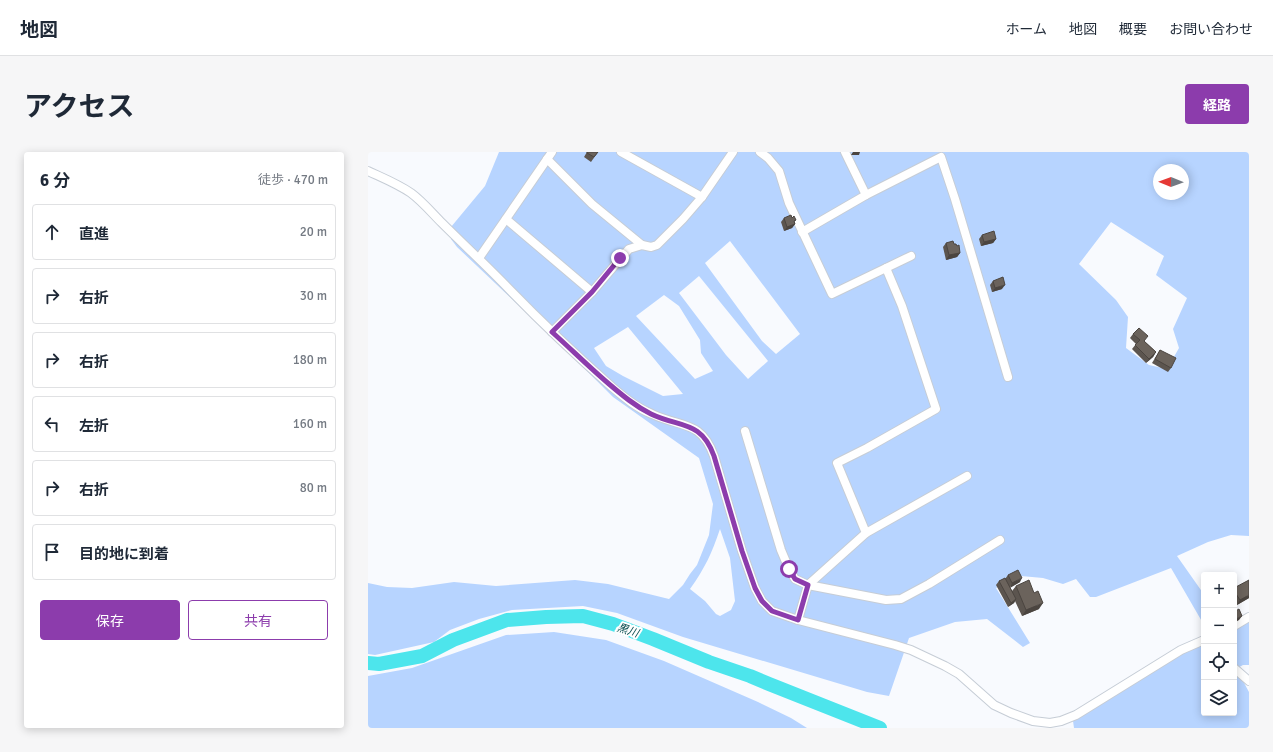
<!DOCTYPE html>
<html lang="ja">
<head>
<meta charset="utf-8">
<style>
	:root { --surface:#fff; --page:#f6f6f7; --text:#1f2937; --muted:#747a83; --line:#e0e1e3; --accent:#8c3cac }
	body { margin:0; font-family:Signika,"Noto Sans JP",sans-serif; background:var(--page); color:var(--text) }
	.controls { position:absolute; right:12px; bottom:12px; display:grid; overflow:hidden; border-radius:4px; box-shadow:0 2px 10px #0003 }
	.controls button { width:36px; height:36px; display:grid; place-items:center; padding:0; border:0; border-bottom:1px solid var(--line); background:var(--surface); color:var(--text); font:20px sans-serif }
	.compass { position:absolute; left:785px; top:12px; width:36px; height:36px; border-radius:50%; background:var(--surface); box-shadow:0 2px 10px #0003; rotate:271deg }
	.stop { position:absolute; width:12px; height:12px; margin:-9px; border:3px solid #8c3cac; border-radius:50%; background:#fff }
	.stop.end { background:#8c3cac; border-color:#fff; box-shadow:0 1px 4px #0008 }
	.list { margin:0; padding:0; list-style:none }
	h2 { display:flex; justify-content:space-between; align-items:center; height:52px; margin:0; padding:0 16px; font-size:17px }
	h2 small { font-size:13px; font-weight:400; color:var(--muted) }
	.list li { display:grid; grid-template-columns:26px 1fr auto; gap:12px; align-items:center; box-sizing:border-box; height:56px; margin:0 8px 8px; padding:0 8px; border:1px solid var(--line); border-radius:4px }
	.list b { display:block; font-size:15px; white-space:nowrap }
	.list em { font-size:13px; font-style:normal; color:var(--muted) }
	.actions { display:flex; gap:8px; padding:12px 16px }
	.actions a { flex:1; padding:9px 0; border:1px solid var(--accent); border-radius:4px; text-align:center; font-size:14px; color:var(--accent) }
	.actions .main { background:var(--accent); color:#fff }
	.icon { flex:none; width:22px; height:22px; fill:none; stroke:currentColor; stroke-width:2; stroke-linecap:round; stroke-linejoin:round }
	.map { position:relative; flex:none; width:881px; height:576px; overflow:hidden; border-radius:4px }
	header { display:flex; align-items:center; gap:24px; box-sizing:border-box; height:56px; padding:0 20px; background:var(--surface); border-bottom:1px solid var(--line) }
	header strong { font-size:19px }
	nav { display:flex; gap:22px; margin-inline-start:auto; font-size:14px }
	.intro { display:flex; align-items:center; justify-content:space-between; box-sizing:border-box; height:96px; padding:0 24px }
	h1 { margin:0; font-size:28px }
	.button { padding:10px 18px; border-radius:4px; background:var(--accent); color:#fff; font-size:14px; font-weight:700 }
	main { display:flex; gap:24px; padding:0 24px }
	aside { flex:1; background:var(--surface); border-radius:4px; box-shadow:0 2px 10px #0003 }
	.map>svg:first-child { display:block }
</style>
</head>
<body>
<header>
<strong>地図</strong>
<nav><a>ホーム</a><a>地図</a><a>概要</a><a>お問い合わせ</a></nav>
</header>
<div class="intro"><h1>アクセス</h1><a class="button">経路</a></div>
<main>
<aside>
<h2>6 分<small>徒歩 · 470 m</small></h2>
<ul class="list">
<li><svg class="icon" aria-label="ahead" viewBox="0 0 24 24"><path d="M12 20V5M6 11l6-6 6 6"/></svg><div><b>直進</b></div><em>20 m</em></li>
<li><svg class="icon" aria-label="right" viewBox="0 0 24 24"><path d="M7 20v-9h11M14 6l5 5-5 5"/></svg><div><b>右折</b></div><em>30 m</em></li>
<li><svg class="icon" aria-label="right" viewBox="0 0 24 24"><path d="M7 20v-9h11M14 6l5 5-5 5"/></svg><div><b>右折</b></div><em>180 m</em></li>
<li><svg class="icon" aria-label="left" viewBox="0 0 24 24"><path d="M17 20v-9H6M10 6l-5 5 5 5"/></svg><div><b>左折</b></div><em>160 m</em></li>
<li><svg class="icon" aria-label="right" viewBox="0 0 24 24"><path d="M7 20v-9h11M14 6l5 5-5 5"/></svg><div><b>右折</b></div><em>80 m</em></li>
<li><svg class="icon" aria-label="arrive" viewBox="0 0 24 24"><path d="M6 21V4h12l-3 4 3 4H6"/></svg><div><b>目的地に到着</b></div></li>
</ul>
<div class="actions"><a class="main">保存</a><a>共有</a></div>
</aside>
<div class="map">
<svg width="881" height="576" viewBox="0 0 881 576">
	<rect width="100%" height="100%" fill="#f8fafe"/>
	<g fill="#b7d4ff" fill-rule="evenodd">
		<path d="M 131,0 L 881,0 L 881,384 L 863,383 L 840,390 L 809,404 L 835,441 L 836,441 L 836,473 L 803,416 L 728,445 L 722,445 L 708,427 L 695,432 L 675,426 L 653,424 L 628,436 L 662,491 L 655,495 L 619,467 L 587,470 L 541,486 L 521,544 L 499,540 L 315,485 L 249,461 L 215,454 L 144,458 L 111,467 L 82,478 L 66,490 L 7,503 L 0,502 L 0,431 L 19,435 L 44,436 L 86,430 L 128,434 L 207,428 L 240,432 L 301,447 L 315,433 L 322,422 L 329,413 L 341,383 L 345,352 L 331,306 L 245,245 L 203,203 L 89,95 L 83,87 L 83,75 L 117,34 ZM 791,18 L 815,18 L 815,42 L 791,42 ZM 743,70 L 796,104 L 788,123 L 819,146 L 805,177 L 811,196 L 799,217 L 781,213 L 758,196 L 760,165 L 748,148 L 711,112 ZM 362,89 L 432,182 L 408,202 L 394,189 L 337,111 ZM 331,124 L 400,209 L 380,227 L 358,203 L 311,141 ZM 296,143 L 311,154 L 332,188 L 333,201 L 345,219 L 327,227 L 268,164 ZM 260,175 L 315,242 L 295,244 L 255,224 L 238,214 L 226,196 ZM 352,377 L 362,406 L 367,449 L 363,458 L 352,464 L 348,462 L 337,449 L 322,437 C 337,416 344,401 352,377 Z"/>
		<polygon points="881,470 881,513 875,513 866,518 866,478"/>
		<polygon points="186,480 238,488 296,509 390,550 423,566 439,576 0,576 0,524 44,516 138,483"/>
		<polygon points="836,492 836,561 866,561 866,521 875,529 881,540 881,576 706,576 705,569 815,501"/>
	</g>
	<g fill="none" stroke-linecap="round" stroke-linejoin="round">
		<polyline stroke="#4de5ec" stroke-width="14" points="0,511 11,512 54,504 85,488 139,468 178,465 215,464 245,472 285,487 341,510 382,524 401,532 512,576"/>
		<defs>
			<g id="minor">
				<polyline points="253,0 334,45"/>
				<polyline points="392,0 400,6 411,19 421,51 464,142 518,116 534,154 568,257 499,296 469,311 498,381 440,433 430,468"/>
				<polyline points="179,7 224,52 274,93"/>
				<path d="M 0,19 C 15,26 30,32 43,41 C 54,49 64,61 74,71 C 96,93 119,114 141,137 C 174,171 209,204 244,235 C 257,246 269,256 284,262 C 314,276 333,268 346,304 L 374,399 L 387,436 L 394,449 L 404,459 L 430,468 L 527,493 L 543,498 L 577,514 L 591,522 L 626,553 L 643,561 L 665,569 L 682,571 L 693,569 L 708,563 L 813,498 L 836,488"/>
				<polyline points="498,43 573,5 587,47 640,225"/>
				<polyline points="138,67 224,140"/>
				<polyline points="434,80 498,43 477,0"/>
				<polyline points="111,106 184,0"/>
				<polyline points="518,116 543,104"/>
				<polyline points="184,180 224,140 253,106 261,97 274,93 283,95 289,93 315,67 334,45 365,0"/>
				<polyline points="377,279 413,398 421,417 427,427 440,433 518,448 533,447 561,432 632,388"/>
				<polyline points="498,381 599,324"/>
				<polyline points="866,474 881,465"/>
				<polyline points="866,516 881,529"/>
			</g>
		</defs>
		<use href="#minor" stroke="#c6cdd6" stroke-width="10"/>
		<use href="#minor" stroke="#fff" stroke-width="8"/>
	</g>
	<g fill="#5c554f">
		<polygon points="219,0 230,0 223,10 216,5"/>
		<polygon points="416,66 424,66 428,68 426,70 427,72 424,76 416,79 413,70"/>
		<polygon points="614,83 628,87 625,91 613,94 611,87"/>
		<polygon points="578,91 586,92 589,94 592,101 589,105 578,108 575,95"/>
		<polygon points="625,129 634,137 624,140 622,133"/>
		<polygon points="765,182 776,189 788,200 785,205 778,211 764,197 768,192 762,186"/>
		<polygon points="792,198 803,216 800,220 784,211"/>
		<polygon points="640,423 652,430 642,435 644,439 648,434 671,457 654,464 647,449 646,451 640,455 628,433 631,429 637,427"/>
		<polygon points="866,436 881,446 869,453 866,448"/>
	</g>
	<g fill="#4b4540">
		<polygon points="485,0 492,0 491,3 483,3"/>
		<polygon points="427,72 424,76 416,79 419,75"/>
		<polygon points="628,87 625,91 613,94 616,90"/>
		<polygon points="592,101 589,105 578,108 581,103"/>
		<polygon points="637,133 634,137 624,140 627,136"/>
		<polygon points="788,200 785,205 778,211 781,207"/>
		<polygon points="654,426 652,430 642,436 644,431"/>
		<polygon points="881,443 881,446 869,453 872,448"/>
		<polygon points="648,447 646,451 640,455 643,451"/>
		<polygon points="675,451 671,457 654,464 658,458"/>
		<polygon points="874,464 871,468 866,471 866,468"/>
	</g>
	<g fill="#6b635c" stroke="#4b4540">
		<polygon points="219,0 230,0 226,5 219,1"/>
		<polygon points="423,63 424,66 426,64 428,68 426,69 427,72 419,75 416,66"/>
		<polygon points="626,79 628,87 616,90 614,83"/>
		<polygon points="585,89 586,92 588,92 589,94 591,93 592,101 581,103 578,91"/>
		<polygon points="635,125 637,133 627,136 625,129"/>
		<polygon points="771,176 780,184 776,189 788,200 781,207 767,193 772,188 765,182"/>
		<polygon points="792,198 808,206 803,216 787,207"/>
		<polygon points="650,418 654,426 644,431 640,423"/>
		<polygon points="637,426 648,447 643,451 631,429"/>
		<polygon points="661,428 666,441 670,439 675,451 658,458 648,434"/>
		<polygon points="881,428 881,443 872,448 866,439 866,436"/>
		<polygon points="871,457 874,464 866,468 866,460"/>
	</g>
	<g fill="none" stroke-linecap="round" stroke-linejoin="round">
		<path stroke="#8c3cac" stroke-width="5" d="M 252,106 L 224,140 L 184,180 C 203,197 221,215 241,232 C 254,243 267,254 283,262 C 312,276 333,268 346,304 L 374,399 L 387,436 L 394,449 L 404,459 L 430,468 L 440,433 L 427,427 L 421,417"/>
	</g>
	<g text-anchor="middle" stroke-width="4" stroke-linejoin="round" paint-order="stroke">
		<g font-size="11" font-style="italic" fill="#094d50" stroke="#fff">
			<text transform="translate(260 478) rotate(18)" y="4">黒川</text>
		</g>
	</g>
</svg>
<div class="controls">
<button>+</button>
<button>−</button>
<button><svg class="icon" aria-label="locate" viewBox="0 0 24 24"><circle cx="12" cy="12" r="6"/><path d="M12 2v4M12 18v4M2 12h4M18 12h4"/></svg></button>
<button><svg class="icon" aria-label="layers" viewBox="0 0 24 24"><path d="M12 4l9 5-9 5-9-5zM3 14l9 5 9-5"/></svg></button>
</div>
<svg class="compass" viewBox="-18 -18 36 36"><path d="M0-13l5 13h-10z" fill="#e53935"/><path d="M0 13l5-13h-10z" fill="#747a83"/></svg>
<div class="stop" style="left:421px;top:417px"></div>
<div class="stop end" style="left:252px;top:106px"></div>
</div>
</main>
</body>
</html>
